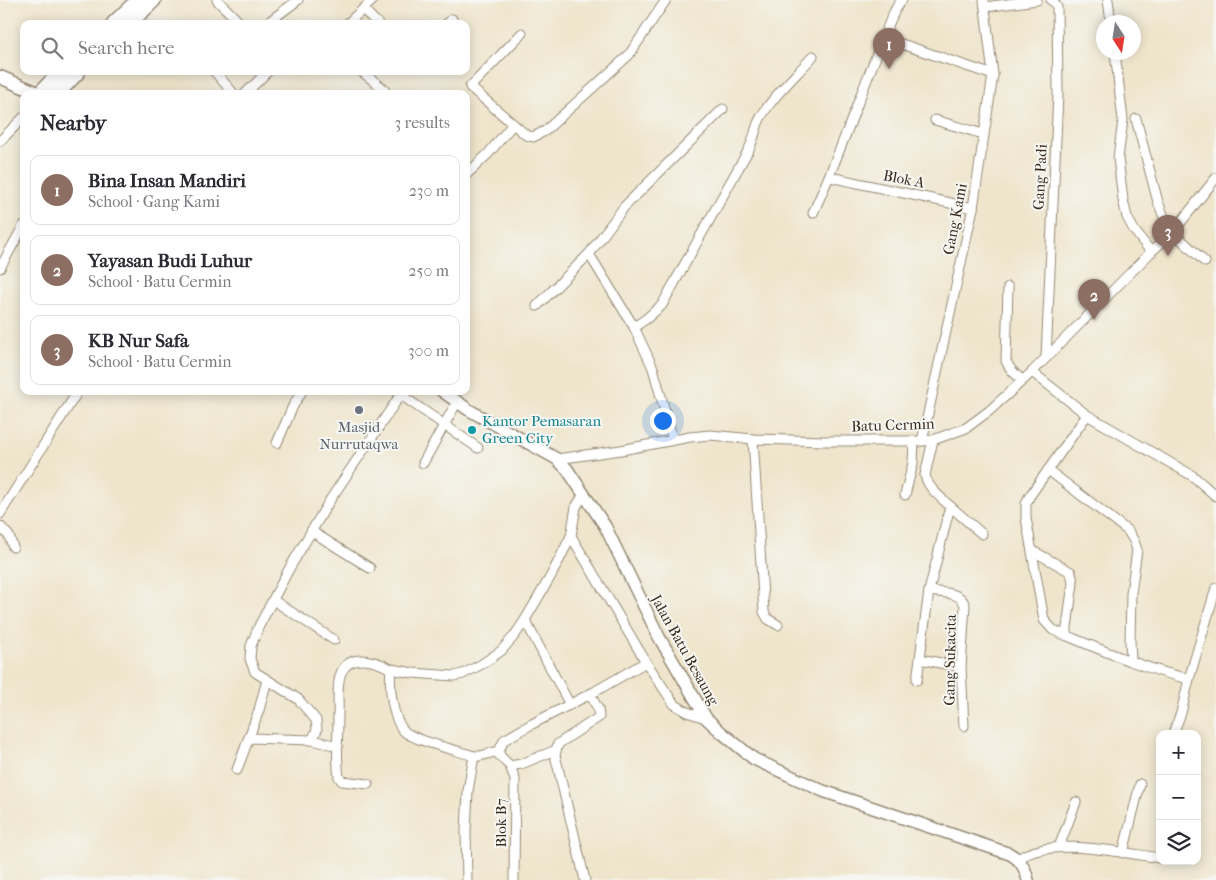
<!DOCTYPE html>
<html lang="en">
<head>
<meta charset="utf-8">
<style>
	:root { --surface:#fff; --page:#f7f7f7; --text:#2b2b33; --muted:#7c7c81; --line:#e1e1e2; --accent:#b45309 }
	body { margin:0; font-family:"IM FELL French Canon",serif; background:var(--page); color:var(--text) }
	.controls { position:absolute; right:15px; bottom:15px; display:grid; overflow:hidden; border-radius:10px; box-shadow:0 2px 12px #0003 }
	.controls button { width:45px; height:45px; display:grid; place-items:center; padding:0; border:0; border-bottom:1px solid var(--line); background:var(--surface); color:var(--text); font:25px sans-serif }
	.compass { position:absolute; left:1096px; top:15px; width:45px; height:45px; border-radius:50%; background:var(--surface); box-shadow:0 2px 12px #0003; rotate:168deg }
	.you { position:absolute; left:662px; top:420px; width:18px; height:18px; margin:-12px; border:4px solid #fff; border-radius:50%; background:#1a73e8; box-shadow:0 0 0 8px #1a73e833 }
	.badge { display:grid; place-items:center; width:32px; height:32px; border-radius:50%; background:var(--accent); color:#fff; font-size:16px; font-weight:700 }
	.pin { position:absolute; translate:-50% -41px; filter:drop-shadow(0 1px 2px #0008) }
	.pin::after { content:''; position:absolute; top:26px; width:18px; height:15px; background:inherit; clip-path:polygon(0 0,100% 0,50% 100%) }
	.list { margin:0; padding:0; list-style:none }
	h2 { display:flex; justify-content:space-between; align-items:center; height:65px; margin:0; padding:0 20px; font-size:21px }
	h2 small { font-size:16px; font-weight:400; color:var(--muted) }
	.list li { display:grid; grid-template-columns:32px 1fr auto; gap:15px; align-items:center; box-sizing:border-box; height:70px; margin:0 10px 10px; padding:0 10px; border:1px solid var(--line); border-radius:10px }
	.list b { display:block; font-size:19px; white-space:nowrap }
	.list p { margin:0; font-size:16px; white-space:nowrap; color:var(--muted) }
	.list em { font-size:16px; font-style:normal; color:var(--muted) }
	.icon { flex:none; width:28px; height:28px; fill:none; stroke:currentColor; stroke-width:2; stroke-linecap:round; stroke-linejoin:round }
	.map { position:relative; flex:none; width:1216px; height:880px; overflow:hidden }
	.search { position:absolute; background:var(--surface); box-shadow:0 2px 12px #0003; left:20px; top:20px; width:450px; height:55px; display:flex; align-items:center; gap:12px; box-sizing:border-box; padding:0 18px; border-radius:10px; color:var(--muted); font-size:19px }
	.panel { position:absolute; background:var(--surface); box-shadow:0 2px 12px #0003; left:20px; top:90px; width:450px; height:305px; border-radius:10px }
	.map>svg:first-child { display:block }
</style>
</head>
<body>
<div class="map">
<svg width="1216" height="880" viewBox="0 0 1216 880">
	<rect width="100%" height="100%" fill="#f6f6f2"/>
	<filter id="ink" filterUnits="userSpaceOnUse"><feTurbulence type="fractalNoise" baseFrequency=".02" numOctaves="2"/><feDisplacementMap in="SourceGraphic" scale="10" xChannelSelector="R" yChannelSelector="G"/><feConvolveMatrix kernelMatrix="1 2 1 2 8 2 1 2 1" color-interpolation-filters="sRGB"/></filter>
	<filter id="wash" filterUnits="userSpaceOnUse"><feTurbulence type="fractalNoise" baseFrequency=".0096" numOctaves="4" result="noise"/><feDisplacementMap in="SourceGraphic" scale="20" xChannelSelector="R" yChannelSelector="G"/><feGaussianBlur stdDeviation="1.12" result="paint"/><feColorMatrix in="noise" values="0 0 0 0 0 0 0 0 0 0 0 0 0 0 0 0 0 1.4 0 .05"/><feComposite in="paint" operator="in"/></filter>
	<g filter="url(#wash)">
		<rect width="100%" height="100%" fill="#efe5cc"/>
	</g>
	<g filter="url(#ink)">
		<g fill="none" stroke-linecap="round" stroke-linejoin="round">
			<defs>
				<g id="minor">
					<polyline points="217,0 241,24"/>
					<polyline points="1108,0 1111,22"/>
					<polyline points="985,7 1037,0"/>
					<polyline points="363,9 378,24"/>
					<polyline points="266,24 298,0"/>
					<polyline points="347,24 373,0"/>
					<polyline points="447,24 452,19"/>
					<polyline points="522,33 470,87 526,135 533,137 545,131 629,55 666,0"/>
					<polyline points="884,38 993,75"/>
					<polyline points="1115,52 1123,120 1118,158 1123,200 1127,217 1134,230 1151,252"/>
					<polyline points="214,71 234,94"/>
					<polyline points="361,71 384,89 379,94"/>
					<polyline points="245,94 268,71"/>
					<polyline points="1136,119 1158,202 1166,222 1173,232 1205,262"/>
					<polyline points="935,120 983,134"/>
					<polyline points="0,141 24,117"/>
					<polyline points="466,175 488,154 513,124"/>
					<polyline points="830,177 973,208"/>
					<path d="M 813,213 C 838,159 857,103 879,49 C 885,36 893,8 902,0"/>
					<polyline points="589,254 634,327 653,368 673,440"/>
					<polyline points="0,268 24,225"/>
					<path d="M 1008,287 L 1006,361 C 1010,370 1015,375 1023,380"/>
					<polyline points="537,306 589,254 624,207 723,109"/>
					<path d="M 634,327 L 646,319 L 662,305 L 749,149 C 753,141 755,132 758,123 C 769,99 796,76 813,56"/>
					<polyline points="1046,358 1058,94 1057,7 1054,2 1051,0"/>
					<polyline points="1032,372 1087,415 1193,476 1216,496"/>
					<polyline points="401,395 478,448"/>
					<path d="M 1087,415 L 1029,497 L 1026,504 L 1026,518 L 1044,620 L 1053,630 C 1097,648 1142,668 1189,679 L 1216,588"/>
					<polyline points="753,439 764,612 768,619 778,625"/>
					<polyline points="922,441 973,208 993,75 984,0"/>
					<polyline points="277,443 293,406 302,391"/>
					<polyline points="557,459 621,450 690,437 710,435 753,439 825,441 922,441 933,440 966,428 989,411 1032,372 1151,252 1173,232 1216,178"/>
					<polyline points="423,463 457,402"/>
					<polyline points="1048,470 1128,531 1134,541 1137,550 1131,593 1130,641 1131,660"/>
					<polyline points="584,494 576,507 571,536 646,662 674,704 687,712 706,718"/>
					<polyline points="905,495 913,463 914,441"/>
					<polyline points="950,506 982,534"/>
					<polyline points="0,514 78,391"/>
					<polyline points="0,526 9,536 13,547"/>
					<polyline points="311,531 370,568"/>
					<polyline points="1033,551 1071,572 1073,583 1066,635"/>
					<path d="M 929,591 C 942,593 960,591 965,605 L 961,667 L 964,726"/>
					<polyline points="273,600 334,640"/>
					<polyline points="525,620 570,705"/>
					<polyline points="920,659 961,667"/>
					<path d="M 917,680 L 929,591 L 950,506 C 940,497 928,488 925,475 L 933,440"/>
					<polyline points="1174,731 1181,713 1189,679"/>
					<polyline points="249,738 312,740 338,746"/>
					<polyline points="312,740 317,730 316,720 298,699 255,672 250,659 251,646 258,628 289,569 330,500 403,391"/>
					<path d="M 499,751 L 480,756 L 474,756 C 459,751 416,741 405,732 C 392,720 389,686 391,669 L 413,673 L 454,676 L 463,674 L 482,664 L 501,651 L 515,635 L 525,620 L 552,574 L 571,536"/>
					<polyline points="510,766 521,764 556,750"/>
					<polyline points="237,770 259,710 267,680"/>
					<path d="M 368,784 L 342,781 L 339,777 C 336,757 338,735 338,715 C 339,702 336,685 341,673 C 350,652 377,661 391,669"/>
					<polyline points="1059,847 1076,802"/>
					<polyline points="1123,853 1140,784"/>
					<path d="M 1018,859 C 1050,836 1122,853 1160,858"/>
					<polyline points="467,880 466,831 468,791 474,756"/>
					<polyline points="514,880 515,779 510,766 499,755 499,751 504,740 532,724 594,692 646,662"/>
					<polyline points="585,880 555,755 558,744 599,717 598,709 590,694"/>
				</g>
				<path id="tertiary" d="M 442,391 L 469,410 L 557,459 L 567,469 L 605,526 L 659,637 L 706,718 L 721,732 L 754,759 L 823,791 L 1010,854 C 1021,860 1025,868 1028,880"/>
				<polyline id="secondary" points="0,77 40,94"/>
				<g id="primary">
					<polyline points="134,18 153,0"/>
					<polyline points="114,24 139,0"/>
					<polyline points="40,94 62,71"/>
					<polyline points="56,94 78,71"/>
				</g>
			</defs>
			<use href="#minor" stroke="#958875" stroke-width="11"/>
			<use href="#tertiary" stroke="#958875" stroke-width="14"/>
			<use href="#secondary" stroke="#958875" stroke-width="15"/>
			<use href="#primary" stroke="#958875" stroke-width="18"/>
			<use href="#minor" stroke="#fff" stroke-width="9"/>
			<use href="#tertiary" stroke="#fff" stroke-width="11"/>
			<use href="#secondary" stroke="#fff" stroke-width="12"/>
			<use href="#primary" stroke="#fff" stroke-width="15"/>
		</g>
	</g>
	<circle fill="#6b7280" stroke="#f6f6f2" stroke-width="2" cx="359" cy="410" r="5"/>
	<circle fill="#0f9aa8" stroke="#f6f6f2" stroke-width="2" cx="472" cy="430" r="5"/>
	<g text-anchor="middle" stroke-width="4" stroke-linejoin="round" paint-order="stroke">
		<g font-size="15" fill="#3b2a1e" stroke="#f6f6f2">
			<text transform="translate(1040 177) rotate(-87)" y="5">Gang Padi</text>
			<text transform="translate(904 179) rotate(11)" y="5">Blok A</text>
			<text transform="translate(955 219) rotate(-79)" y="5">Gang Kami</text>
			<text transform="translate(893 425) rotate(-2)" y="5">Batu Cermin</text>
			<text transform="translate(685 650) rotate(61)" y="5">Jalan Batu Besaung</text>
			<text transform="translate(950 660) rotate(-89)" y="5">Gang Sukacita</text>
			<text transform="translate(501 823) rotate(-90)" y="5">Blok B7</text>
		</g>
		<g font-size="15" fill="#0d838f" stroke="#f6f6f2" text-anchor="start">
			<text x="482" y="426">Kantor Pemasaran<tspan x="482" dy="17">Green City</tspan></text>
		</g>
		<g font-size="15" fill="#5b616d" stroke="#f6f6f2">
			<text x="359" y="432">Masjid<tspan x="359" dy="17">Nurrutaqwa</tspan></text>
		</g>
	</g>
</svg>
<div class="controls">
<button>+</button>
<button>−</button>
<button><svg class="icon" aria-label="layers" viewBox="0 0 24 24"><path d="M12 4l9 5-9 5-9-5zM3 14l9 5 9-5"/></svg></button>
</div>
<svg class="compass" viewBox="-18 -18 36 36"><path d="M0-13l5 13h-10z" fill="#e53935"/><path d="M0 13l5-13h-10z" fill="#7c7c81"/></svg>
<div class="you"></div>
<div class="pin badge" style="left:889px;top:69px;background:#8d6e63">1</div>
<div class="pin badge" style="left:1094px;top:320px;background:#8d6e63">2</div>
<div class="pin badge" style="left:1168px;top:256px;background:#8d6e63">3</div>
<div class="search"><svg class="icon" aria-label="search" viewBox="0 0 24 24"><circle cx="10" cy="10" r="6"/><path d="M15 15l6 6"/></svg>Search here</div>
<section class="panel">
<h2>Nearby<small>3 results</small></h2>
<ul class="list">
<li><span class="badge" style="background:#8d6e63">1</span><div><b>Bina Insan Mandiri</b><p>School · Gang Kami</p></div><em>230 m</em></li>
<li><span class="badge" style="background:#8d6e63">2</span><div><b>Yayasan Budi Luhur</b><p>School · Batu Cermin</p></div><em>250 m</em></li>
<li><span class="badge" style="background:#8d6e63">3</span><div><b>KB Nur Safa</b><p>School · Batu Cermin</p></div><em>300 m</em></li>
</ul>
</section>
</div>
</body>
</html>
